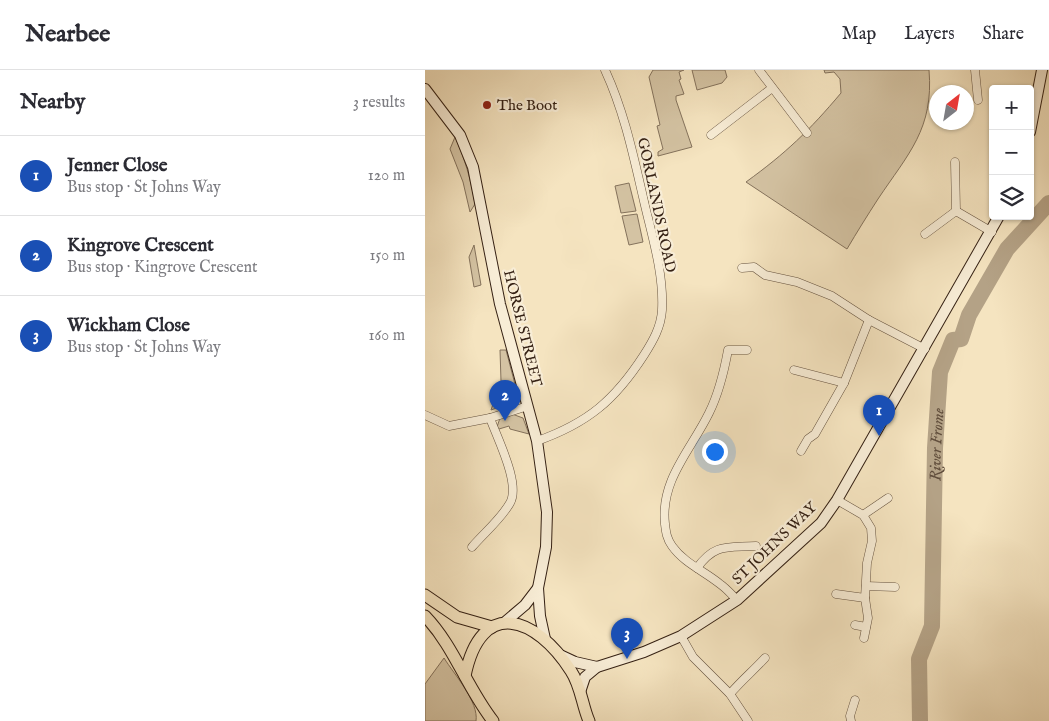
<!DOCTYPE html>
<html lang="en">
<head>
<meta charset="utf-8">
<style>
	:root { --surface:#fff; --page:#f7f7f7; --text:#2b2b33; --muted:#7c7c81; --line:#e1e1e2; --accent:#8f2418 }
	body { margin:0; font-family:"IM FELL English",serif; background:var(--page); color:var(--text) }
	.controls { position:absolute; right:15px; top:15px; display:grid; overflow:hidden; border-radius:5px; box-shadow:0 1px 4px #0004 }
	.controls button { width:45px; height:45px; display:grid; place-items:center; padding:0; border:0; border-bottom:1px solid var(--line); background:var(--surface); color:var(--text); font:25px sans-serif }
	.compass { position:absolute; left:504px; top:15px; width:45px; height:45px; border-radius:50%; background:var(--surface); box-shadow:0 1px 4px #0004; rotate:31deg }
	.you { position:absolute; left:289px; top:381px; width:18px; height:18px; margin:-12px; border:4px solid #fff; border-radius:50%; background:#1a73e8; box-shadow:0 0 0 8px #1a73e833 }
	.badge { display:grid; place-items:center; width:32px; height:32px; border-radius:50%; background:var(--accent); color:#fff; font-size:16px; font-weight:700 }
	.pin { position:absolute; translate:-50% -41px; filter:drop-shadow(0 1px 2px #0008) }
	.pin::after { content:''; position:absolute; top:26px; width:18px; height:15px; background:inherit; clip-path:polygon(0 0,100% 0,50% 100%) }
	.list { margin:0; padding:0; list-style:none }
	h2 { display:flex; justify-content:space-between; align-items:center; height:65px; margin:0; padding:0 20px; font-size:21px }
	h2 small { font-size:16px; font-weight:400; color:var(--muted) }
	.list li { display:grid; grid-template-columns:32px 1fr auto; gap:15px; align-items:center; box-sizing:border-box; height:80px; padding:0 20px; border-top:1px solid var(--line) }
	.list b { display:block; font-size:19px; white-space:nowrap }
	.list p { margin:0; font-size:16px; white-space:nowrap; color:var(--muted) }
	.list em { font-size:16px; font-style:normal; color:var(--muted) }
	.icon { flex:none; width:28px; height:28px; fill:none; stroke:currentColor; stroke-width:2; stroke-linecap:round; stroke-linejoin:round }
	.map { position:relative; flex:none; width:624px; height:651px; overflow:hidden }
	header { display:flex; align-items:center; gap:30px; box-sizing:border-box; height:70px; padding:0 25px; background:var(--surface); border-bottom:1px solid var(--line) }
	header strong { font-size:24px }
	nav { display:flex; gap:28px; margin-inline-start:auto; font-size:18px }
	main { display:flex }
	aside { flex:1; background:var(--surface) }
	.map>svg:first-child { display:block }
</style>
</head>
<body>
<header>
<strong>Nearbee</strong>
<nav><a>Map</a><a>Layers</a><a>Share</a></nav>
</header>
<main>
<aside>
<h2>Nearby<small>3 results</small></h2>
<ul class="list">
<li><span class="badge" style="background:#1a4fb4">1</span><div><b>Jenner Close</b><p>Bus stop · St Johns Way</p></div><em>120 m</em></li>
<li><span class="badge" style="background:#1a4fb4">2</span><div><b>Kingrove Crescent</b><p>Bus stop · Kingrove Crescent</p></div><em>150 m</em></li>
<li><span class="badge" style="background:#1a4fb4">3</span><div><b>Wickham Close</b><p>Bus stop · St Johns Way</p></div><em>160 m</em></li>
</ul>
</aside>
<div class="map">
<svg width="624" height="651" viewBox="0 0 624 651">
	<rect width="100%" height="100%" fill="#f5e4c0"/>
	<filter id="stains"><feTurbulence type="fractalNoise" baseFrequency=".004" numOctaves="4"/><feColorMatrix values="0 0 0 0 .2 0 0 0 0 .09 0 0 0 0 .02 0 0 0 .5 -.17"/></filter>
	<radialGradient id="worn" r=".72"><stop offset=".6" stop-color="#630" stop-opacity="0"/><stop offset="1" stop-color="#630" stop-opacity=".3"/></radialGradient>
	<g fill="#d4c3a3" stroke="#84725c">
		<polygon points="228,0 259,0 254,2 256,9 254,10 259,24 251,26 251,30 267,77 233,86 233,82 238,79 232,56 235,55 224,7"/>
		<polygon points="267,0 300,0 302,7 297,13 272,20"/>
		<path d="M 399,0 L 504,0 C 509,59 483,84 453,129 C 442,146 432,162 422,179 L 321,112 C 361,83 384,61 416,23 L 415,9 L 409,2 L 400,3 Z"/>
		<path d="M 30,67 C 40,89 46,110 50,134 L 45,142 L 38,112 L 25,79 Z"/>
		<polygon points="204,113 211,141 196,143 190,116"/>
		<polygon points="212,144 218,172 204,175 197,146"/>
		<polygon points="49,175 56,215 49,217 44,187"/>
		<polygon points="75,280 81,280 92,322 88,332 66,340 76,311"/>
		<polygon points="87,344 98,348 104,364 85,359 84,356 74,359 72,357 75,348"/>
		<path d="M 19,588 C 29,604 54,632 51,651 L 0,651 L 0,614 Z"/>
	</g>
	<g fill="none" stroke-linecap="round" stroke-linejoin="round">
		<path stroke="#b4a286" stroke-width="16" id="s1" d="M 495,651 L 494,589 L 507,556 L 510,378 L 515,302 L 528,270 L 536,269 L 544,245 L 582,179 L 624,133"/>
		<defs>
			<g id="street">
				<polyline points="334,0 382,63"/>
				<polyline points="550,0 553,30"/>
				<polyline points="286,65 347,18"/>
				<polyline points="530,92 531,141"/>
				<polyline points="500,164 531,141 567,162"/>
				<polyline points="317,198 329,197 340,205 372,212 407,226 444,250 500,279"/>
				<polyline points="369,300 419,313"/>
				<polyline points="0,345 24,356 65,348 103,336"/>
				<path d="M 112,371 C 163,353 190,330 219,285 C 228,271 236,257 237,240 C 239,202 226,163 218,127 C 208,84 199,41 180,0"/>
				<polyline points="376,381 383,369 390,364 419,313 444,250"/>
				<polyline points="412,430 438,445 446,458 447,471 442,493 440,528 443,548 439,568"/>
				<polyline points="438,445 463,428"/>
				<path d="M 47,477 C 59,463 76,449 85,433 C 96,414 72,368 65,348"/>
				<path d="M 272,498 C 290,473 302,478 331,476"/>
				<polyline points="441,516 470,517"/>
				<polyline points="411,524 440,528"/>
				<path d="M 312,530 C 306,524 301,518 295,514 C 279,501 259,493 247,476 C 242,469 241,463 240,454 C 235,410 266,380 284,343 C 294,323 299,302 303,280 L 322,280"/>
				<polyline points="430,555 441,557"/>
				<polyline points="256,566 268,587 305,624 323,651"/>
				<path d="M 305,624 C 316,611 328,601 340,588"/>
				<polyline points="426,651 425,646 430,630"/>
			</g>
			<g id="secondary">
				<polyline points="0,19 35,65 48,97 75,234 112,371 122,442 121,477 113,518 115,546 120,569"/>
				<polyline points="605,62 617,0"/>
				<polyline points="80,552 100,535 113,518"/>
				<polyline points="135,585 150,592 172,597"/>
				<polyline points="155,622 160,607 172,597 219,582 256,566 312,530 396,453 412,430 574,146"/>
			</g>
			<g id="primary">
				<polyline points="0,525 32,547 67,557"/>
				<path d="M 0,546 C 29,576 42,618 68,651"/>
				<path d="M 40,606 C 56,527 111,546 146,601 C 156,616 157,635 164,651"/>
			</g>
		</defs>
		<use href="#street" stroke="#65523f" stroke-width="9"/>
		<use href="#secondary" stroke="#352114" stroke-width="12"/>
		<use href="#primary" stroke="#352114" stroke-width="13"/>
		<use href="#street" stroke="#f8edd6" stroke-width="8"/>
		<use href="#secondary" stroke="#f8edd6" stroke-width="10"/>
		<use href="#primary" stroke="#f5e4c0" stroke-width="11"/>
	</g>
	<circle fill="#8f2418" stroke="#f8edd6" stroke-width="2" cx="62" cy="35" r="5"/>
	<g text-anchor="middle" stroke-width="4.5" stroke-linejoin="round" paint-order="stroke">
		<g font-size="15" fill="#352114" stroke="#f8edd6" text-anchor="start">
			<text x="72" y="40">The Boot</text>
		</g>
		<g font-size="15" fill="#352114" stroke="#f8edd6">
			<text transform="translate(232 135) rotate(78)" y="5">GORLANDS ROAD</text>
			<text transform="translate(98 258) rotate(76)" y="5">HORSE STREET</text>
			<text transform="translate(349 473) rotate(-44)" y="5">ST JOHNS WAY</text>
		</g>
		<g font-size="16" font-style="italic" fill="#614e3c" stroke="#f8edd6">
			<text dy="6" stroke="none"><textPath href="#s1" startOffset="279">River Frome</textPath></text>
		</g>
	</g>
	<rect width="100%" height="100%" filter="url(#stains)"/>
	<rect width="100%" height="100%" fill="url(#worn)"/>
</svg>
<div class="controls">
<button>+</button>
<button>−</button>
<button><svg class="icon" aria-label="layers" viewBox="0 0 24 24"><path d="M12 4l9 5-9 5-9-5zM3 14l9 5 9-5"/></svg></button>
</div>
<svg class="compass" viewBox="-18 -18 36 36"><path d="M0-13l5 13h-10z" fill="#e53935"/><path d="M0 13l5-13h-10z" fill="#7c7c81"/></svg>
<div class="you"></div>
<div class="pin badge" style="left:454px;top:366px;background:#1a4fb4">1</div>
<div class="pin badge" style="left:80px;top:351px;background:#1a4fb4">2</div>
<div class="pin badge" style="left:202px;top:589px;background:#1a4fb4">3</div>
</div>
</main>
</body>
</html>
